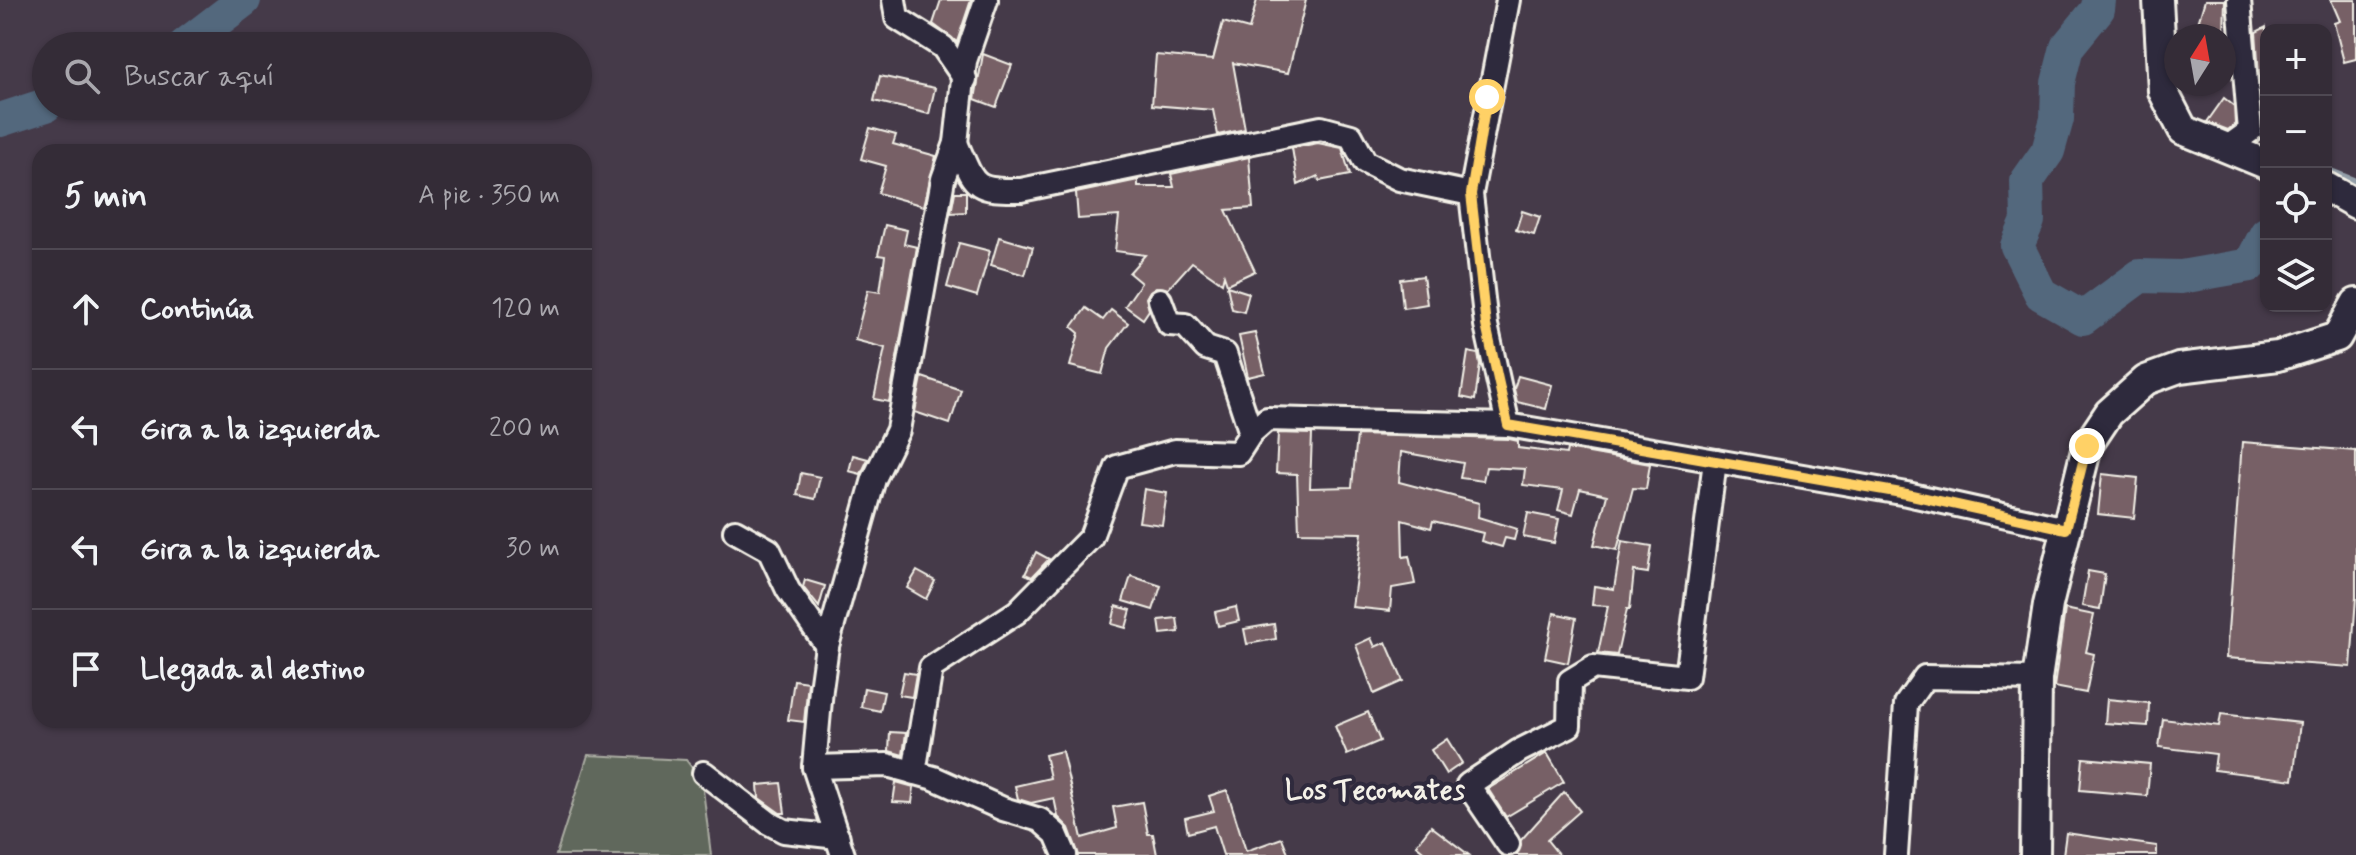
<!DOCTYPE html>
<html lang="es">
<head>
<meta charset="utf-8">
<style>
	:root { --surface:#342c37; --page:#3c343f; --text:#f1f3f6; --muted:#a9a7ad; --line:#4e4852 }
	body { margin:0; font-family:Mynerve,sans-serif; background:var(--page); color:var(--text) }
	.controls { position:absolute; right:24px; top:24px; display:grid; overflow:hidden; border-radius:16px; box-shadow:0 2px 6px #0004 }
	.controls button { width:72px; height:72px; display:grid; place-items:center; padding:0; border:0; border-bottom:2px solid var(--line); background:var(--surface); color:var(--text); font:40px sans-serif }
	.compass { position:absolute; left:2164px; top:24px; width:72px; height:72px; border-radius:50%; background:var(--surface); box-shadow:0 2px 6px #0004; rotate:11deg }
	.stop { position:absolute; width:24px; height:24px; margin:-18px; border:6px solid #ffd166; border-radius:50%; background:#fff }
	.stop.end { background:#ffd166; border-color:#fff; box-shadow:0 2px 8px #0008 }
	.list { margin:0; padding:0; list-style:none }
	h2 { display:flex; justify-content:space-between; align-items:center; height:104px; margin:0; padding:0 32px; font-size:34px }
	h2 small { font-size:26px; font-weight:400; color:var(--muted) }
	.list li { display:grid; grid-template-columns:52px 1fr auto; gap:24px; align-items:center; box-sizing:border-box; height:120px; padding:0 32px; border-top:2px solid var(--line) }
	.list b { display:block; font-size:30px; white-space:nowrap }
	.list em { font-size:26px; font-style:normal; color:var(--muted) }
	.icon { flex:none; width:44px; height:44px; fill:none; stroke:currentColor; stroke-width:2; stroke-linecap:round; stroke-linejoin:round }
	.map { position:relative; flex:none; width:2356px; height:855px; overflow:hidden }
	.search { position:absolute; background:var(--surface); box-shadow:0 2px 6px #0004; left:32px; top:32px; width:560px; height:88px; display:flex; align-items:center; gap:20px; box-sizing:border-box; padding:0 28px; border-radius:44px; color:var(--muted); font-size:30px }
	.panel { position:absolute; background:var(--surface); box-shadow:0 2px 6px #0004; left:32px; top:144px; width:560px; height:584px; border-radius:24px }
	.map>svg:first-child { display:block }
</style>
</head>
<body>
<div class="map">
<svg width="2356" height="855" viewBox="0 0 2356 855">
	<rect width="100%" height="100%" fill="#453a49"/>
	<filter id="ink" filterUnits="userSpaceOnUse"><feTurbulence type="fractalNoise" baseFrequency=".0125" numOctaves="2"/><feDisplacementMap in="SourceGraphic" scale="16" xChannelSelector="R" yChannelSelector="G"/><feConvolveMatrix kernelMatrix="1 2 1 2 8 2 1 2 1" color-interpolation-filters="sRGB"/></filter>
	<g filter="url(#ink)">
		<polygon fill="#61685b" stroke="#aaaca2" stroke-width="2" points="588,755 686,760 702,781 711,855 556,855"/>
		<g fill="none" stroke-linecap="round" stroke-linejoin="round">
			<polyline stroke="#939ea8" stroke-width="6" points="2326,169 2356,181"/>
			<g stroke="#52677d" stroke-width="34">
				<polyline points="2099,0 2098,9 2067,47 2058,83 2057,119 2048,151 2027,181 2028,221 2017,246 2041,294 2083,318 2140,276 2181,277 2250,265 2266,234"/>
				<polyline points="184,46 244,0"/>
				<polyline points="0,120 46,105"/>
			</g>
		</g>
		<g fill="#776166" stroke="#f4f1e8" stroke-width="2">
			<polygon points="941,0 971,0 957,42 933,24"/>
			<polygon points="1257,0 1306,0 1288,73 1233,63 1245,129 1218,135 1213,110 1152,105 1156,55 1213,60 1223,22 1249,29"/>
			<polygon points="2205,0 2225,0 2224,36 2194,36"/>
			<polygon points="2331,0 2356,0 2356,59 2344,62 2334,23 2340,21"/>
			<polygon points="2266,27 2266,91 2259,75 2256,32"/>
			<polygon points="983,54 1012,65 996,107 975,99"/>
			<polygon points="880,76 935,88 929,114 874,101"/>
			<polygon points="2224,98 2234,106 2235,124 2228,130 2207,122"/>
			<polygon points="870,128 896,135 893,144 936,156 924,206 878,193 886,166 861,159"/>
			<polygon points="1318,143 1342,148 1350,175 1319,181 1318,176 1298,185 1292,148"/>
			<polygon points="1249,157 1253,208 1226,210 1255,271 1227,284 1224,275 1222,283 1192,262 1168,289 1156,287 1150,291 1146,298 1149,310 1143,319 1125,306 1141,283 1129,273 1145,255 1115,251 1119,216 1078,219 1076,193 1138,180 1138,187 1174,187 1171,174"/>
			<polygon points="955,192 966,192 966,212 951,213"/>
			<polygon points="1522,211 1540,217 1534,235 1516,230"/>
			<polygon points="885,225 907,230 904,244 917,247 889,402 874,399 885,348 855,340 868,290 880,292 885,256 878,255"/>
			<polygon points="999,237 1033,247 1025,275 991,265"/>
			<polygon points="959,243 990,251 977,296 947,287"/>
			<polygon points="1423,276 1427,304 1403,308 1400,279"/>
			<polygon points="1227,286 1249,293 1244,312 1232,309"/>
			<polygon points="1086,308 1103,320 1111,310 1128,323 1109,348 1102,374 1070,366 1079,333 1072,327"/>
			<polygon points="1255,333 1265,373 1248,377 1239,336"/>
			<polygon points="1468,352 1478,354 1480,365 1475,400 1461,397"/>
			<polygon points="1518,376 1552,385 1546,409 1517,402 1514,389"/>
			<polygon points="922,377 961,390 950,424 915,412"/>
			<polygon points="1278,433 1312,434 1310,488 1352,487 1357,435 1509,439 1518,441 1518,448 1566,454 1567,449 1650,464 1646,489 1633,488 1617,550 1594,545 1607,495 1580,489 1573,514 1558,510 1563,490 1523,485 1525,469 1486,467 1483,481 1460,478 1463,463 1401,452 1399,482 1479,503 1478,517 1517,529 1514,540 1505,538 1502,547 1481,541 1483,533 1433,521 1431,528 1402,520 1403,557 1409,556 1415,584 1392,588 1390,611 1352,607 1362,533 1299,532 1297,474 1276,473"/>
			<polygon points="2242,442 2356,451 2356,597 2351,667 2226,658"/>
			<polygon points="853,455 868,459 861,474 849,471"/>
			<polygon points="801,473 820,477 815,499 797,495"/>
			<polygon points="2102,474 2138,478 2134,518 2098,514"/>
			<polygon points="1144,489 1167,493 1162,525 1139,522"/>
			<polygon points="1528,513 1559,519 1554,543 1523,537"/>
			<polygon points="1622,541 1652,546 1648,573 1634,571 1630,609 1627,609 1617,655 1598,653 1608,606 1592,605 1594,586 1614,589"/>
			<polygon points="1036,552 1049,559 1032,577 1025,574"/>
			<polygon points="917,571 935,581 926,599 907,588"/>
			<polygon points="2088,571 2105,574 2100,609 2082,606"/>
			<polygon points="1131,576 1161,586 1153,610 1123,601"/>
			<polygon points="805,580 825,586 819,607 803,587"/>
			<polygon points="1116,606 1131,610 1126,628 1112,624"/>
			<polygon points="1236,607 1239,621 1218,626 1215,612"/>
			<polygon points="2065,609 2094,615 2086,652 2094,654 2086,693 2054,687"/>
			<polygon points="1554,613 1576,618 1568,663 1545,658"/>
			<polygon points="1177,618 1179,632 1161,634 1159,620"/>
			<polygon points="1274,624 1276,639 1247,644 1244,629"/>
			<polygon points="1371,638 1375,647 1386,642 1403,681 1374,694 1356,645"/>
			<polygon points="904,672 916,674 912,697 899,695"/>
			<polygon points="794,680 808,682 804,722 788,720"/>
			<polygon points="864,688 884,692 880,711 861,707"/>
			<polygon points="2107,699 2149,703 2148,726 2105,723"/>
			<polygon points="1368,712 1380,741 1347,755 1335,726"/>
			<polygon points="2221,714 2300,723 2293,780 2214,770 2216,754 2159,747 2163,719 2219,726"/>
			<polygon points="890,732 906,733 903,755 889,751"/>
			<polygon points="1447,739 1462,763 1446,774 1431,750"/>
			<polygon points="1062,751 1082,838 1117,828 1113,807 1142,802 1148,834 1153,834 1157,855 1079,855 1069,828 1058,817 1054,798 1031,803 1018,799 1015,786 1050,778 1045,755"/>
			<polygon points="1547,753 1564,782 1506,817 1488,789"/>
			<polygon points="2083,758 2150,764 2147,796 2080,790"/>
			<polygon points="896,782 914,787 912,803 893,802"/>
			<polygon points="781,783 785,813 780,813 759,798 758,785"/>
			<polygon points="1227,790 1246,851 1282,838 1289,855 1223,855 1214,826 1188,833 1185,818 1214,811 1209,796"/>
			<polygon points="1564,792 1580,811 1547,840 1559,855 1516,855 1521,840"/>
			<polygon points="1431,826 1469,855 1428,855 1416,845"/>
			<polygon points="2066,833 2157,846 2157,855 2063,855"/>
		</g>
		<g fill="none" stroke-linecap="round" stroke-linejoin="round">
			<defs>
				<g id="minor">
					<polyline points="894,0 897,18 943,47 965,79"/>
					<path d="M 956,143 C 975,186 972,191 1021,190 L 1321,128 L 1351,136 L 1365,162 L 1399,179 L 1471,194"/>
					<polyline points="2225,149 2250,131 2239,0"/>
					<polyline points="1160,300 1169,324 1185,325 1206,348 1225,354 1251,433"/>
					<polyline points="1508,425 1486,325 1471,194 1508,0"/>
					<polyline points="735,531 769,550 788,590 827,646"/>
					<polyline points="814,767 887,765 934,778 1003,809 1040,820 1056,834 1065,855"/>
					<polyline points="704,773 769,823 784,831 838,837"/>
					<polyline points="914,773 931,668 1017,612 1091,537 1117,467 1175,451 1238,453 1251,433 1267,419 1508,425 1907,494 2066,529"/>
					<polyline points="1508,844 1468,785 1519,751 1569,726 1570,681 1593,667 1687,677 1715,461"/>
					<polyline points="843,855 814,767 821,689 827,646 874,479 898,430 943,179 956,143 965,61 986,0"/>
					<polyline points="1896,855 1906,704 1925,677 2037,679"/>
				</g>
				<g id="major">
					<polyline points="2158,0 2163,91 2183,130 2266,164"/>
					<polyline points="2326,187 2356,204"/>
					<polyline points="2035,855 2037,679 2048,605 2087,446 2109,413 2146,380 2179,368 2278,356 2337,337 2356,303"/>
				</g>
			</defs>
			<use href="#minor" stroke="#f4f1e8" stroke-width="28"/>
			<use href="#major" stroke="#f4f1e8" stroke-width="34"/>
			<use href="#minor" stroke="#2f2a3d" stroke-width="22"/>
			<use href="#major" stroke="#2f2a3d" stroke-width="28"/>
		</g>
	</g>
	<g fill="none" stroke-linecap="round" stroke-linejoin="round" filter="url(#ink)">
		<polyline stroke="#ffd166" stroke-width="10" points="1487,97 1471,194 1486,325 1508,425 1907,494 2066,529 2087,446"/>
	</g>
	<g text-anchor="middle" stroke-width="8" stroke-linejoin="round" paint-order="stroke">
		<g font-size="28" font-weight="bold" fill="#f4f1e8" stroke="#2f2a3d">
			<text x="1375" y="799">Los Tecomates</text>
		</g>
	</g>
</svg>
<div class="controls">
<button>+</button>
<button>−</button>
<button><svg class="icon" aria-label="locate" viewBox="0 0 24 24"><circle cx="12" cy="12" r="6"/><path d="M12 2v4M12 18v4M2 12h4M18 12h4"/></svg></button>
<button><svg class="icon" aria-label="layers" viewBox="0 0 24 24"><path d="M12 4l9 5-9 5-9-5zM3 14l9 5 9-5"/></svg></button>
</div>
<svg class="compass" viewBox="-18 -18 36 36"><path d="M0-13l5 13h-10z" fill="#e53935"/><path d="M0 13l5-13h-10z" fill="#a9a7ad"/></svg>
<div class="stop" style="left:1487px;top:97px"></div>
<div class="stop end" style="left:2087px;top:446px"></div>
<div class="search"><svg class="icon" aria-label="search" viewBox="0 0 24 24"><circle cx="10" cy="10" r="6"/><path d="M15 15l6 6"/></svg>Buscar aquí</div>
<section class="panel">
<h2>5 min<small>A pie · 350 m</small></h2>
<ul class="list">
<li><svg class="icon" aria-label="ahead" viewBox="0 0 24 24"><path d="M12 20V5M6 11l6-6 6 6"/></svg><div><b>Continúa</b></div><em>120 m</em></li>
<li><svg class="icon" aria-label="left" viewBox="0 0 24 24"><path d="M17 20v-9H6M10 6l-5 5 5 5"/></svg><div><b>Gira a la izquierda</b></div><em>200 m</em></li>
<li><svg class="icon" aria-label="left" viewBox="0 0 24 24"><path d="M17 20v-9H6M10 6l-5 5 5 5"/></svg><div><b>Gira a la izquierda</b></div><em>30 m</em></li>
<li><svg class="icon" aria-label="arrive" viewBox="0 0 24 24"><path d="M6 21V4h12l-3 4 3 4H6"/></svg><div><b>Llegada al destino</b></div></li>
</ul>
</section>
</div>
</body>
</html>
